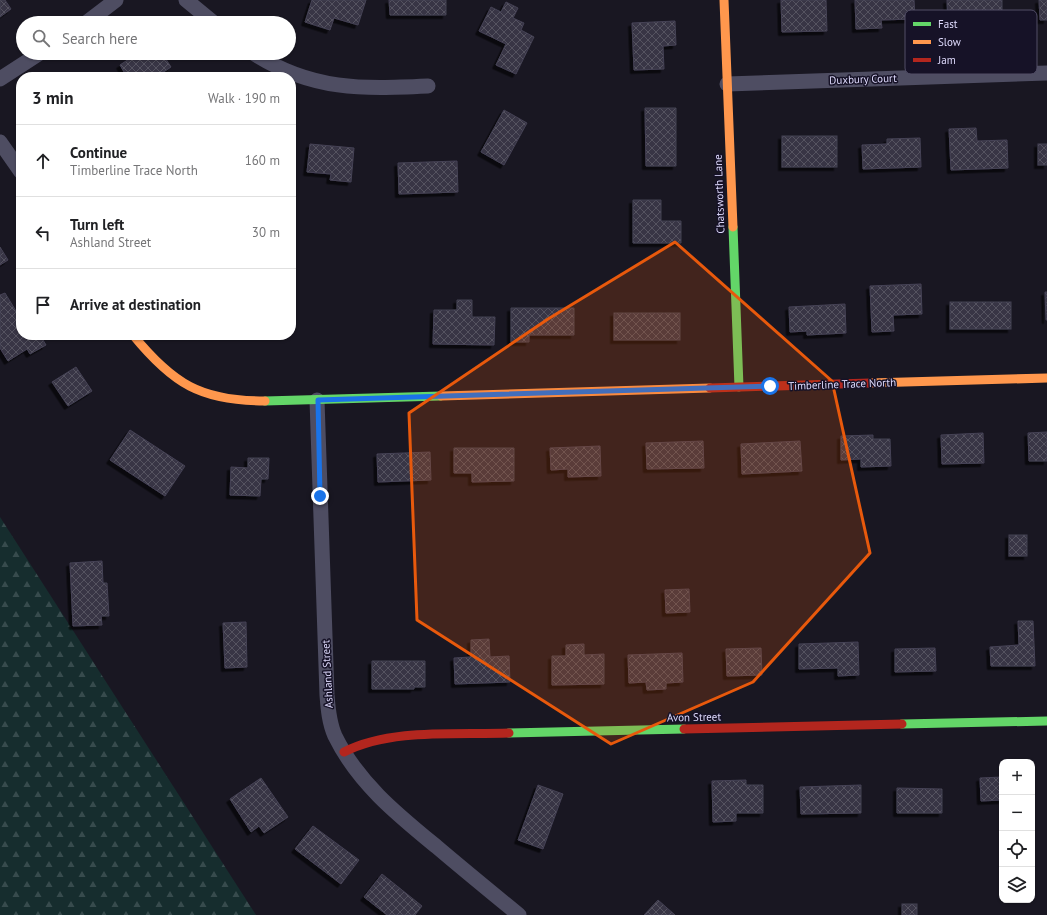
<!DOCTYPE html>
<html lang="en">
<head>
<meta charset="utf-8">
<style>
	:root { --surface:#fff; --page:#f6f6f6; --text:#202124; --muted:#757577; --line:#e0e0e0 }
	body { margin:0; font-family:"PT Sans",sans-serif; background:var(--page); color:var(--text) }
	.controls { position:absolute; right:12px; bottom:12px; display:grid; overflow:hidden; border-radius:8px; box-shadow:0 1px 3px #0004 }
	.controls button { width:36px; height:36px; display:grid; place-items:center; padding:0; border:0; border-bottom:1px solid var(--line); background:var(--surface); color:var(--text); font:20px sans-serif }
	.stop { position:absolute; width:12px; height:12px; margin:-9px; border:3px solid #1a73e8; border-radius:50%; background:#fff }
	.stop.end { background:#1a73e8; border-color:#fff; box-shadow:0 1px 4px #0008 }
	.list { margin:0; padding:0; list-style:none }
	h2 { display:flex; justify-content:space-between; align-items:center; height:52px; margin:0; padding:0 16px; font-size:17px }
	h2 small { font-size:13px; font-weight:400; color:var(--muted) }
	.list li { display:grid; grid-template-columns:26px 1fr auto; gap:12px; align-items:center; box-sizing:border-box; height:72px; padding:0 16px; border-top:1px solid var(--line) }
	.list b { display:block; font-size:15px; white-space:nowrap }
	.list p { margin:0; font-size:13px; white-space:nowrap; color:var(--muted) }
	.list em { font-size:13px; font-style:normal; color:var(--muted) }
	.icon { flex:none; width:22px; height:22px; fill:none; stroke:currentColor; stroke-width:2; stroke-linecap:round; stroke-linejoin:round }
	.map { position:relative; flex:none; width:1047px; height:915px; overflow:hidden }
	.search { position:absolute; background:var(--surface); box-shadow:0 1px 3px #0004; left:16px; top:16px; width:280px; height:44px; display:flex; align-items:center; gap:10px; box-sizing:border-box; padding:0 14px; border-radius:22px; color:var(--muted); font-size:15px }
	.panel { position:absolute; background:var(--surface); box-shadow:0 1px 3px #0004; left:16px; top:72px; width:280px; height:268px; border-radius:16px }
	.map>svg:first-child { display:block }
</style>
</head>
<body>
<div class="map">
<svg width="1047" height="915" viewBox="0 0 1047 915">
	<defs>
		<pattern id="forest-firs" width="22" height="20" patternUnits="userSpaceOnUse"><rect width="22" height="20" fill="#162d2e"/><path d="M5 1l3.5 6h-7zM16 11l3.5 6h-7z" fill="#374b4d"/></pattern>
		<pattern id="building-cross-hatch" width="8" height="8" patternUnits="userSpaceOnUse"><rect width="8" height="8" fill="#383544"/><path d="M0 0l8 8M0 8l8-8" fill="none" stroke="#545260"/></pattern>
		<filter id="shadow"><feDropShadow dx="-3.5" dy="3.5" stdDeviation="0" flood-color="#0009"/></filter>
	</defs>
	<rect width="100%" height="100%" fill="#191722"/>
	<polygon fill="url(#forest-firs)" points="0,517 256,915 0,915"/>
	<g fill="url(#building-cross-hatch)" stroke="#454255" filter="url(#shadow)">
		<polygon points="0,0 5,0 11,9 0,17"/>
		<polygon points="312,0 366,0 358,25 334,18 330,30 305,22"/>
		<polygon points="389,0 446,0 446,15 390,15"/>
		<polygon points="781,0 826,0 827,31 782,32"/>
		<polygon points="855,0 914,0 915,19 881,20 882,28 856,29"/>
		<polygon points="947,0 1002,0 1002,16 985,17 986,21 948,23"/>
		<polygon points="1039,0 1047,0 1047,20 1040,20"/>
		<polygon points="506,2 518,8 513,18 524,23 521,30 534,37 516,74 496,65 506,44 479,31 491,7 501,12"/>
		<polygon points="675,21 676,45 663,46 664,69 634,70 632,23"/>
		<polygon points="138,53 162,53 171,67 156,77 127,77 120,65"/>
		<polygon points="645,108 676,108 676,166 646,166"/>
		<polygon points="504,110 527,123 504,165 481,152"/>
		<polygon points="976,128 977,141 1007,140 1008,168 951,170 949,129"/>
		<rect x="782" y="136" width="55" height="31"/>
		<polygon points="920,138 921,167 863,169 862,145 887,144 887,139"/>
		<polygon points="310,144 354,148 351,182 330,180 331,174 307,172"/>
		<rect x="1038" y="144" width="9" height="21"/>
		<polygon points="457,161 458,192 399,194 398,163"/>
		<polygon points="633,200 661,200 661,221 681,221 681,243 633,243"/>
		<polygon points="0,247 8,260 0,265"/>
		<polygon points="921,284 922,314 893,315 894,331 872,332 870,286"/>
		<polygon points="1045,292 1047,292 1047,320 1046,320"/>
		<polygon points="5,293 19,316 21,315 21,335 40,335 46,345 30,354 27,349 8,361 0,348 0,295"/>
		<polygon points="457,300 472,300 472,317 495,317 494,345 433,344 434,310 457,310"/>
		<rect x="950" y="302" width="61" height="27"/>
		<polygon points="845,304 846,333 807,335 807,331 790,332 789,307"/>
		<polygon points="511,308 574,308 574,335 529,335 529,342 511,342"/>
		<rect x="614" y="313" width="66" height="27"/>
		<polygon points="76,367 92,391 68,406 52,382"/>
		<polygon points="130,430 185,466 165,496 110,460"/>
		<polygon points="1047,432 1047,461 1029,461 1028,433"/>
		<polygon points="983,433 984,463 942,464 941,435"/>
		<polygon points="873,435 873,439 890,439 891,466 861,467 861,459 841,460 841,436"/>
		<polygon points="703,441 704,468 647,469 646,443"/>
		<polygon points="800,441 802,471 742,474 741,444"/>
		<polygon points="600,446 601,476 568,477 568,469 551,470 550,448"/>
		<polygon points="454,448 514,448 514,481 472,482 472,473 454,473"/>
		<polygon points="430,452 431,480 378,482 377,454"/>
		<polygon points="248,458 269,458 268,479 261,479 260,496 230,495 231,467 248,468"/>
		<rect x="1009" y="535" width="18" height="21"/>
		<polygon points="102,561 103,583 107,583 109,616 101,616 102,625 73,626 70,563"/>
		<polygon points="689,589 690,612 666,613 665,590"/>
		<polygon points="1018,621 1033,621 1035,666 991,666 990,647 1019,645"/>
		<polygon points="246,622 247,667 225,668 223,623"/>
		<polygon points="489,639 490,657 509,656 510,682 455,684 454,658 471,657 471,640"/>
		<polygon points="858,642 859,675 838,676 838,668 799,669 799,644"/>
		<polygon points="584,644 584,655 604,654 604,684 552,685 552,656 566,656 566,645"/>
		<polygon points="761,648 762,675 727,676 726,649"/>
		<polygon points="935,648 936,671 895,672 895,649"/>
		<polygon points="682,653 683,682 666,683 666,689 647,690 646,682 629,683 628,655"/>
		<polygon points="372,661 425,661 425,687 414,687 414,689 372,689"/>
		<polygon points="1002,777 1002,800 981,801 980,778"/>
		<polygon points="261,778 288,817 264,833 259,826 251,832 230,799"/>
		<polygon points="746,780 746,785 763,785 763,813 736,813 736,821 713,822 712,781"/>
		<polygon points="538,785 563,794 543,849 518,840"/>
		<polygon points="861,785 861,813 801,814 800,787"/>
		<polygon points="897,788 942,789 942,813 897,813"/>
		<polygon points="313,826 359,860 341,884 295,849"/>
		<polygon points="382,874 422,906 415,915 387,915 364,897"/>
		<polygon points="658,900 675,915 644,915"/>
		<rect x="902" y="904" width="15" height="11"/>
	</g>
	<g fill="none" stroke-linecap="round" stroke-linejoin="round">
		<g stroke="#4e4d62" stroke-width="15">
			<polyline points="186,0 214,23"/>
			<polyline points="86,23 116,0"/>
			<path d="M 253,53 C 312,91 362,89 428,86"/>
			<polyline points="0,79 40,53"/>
			<polyline points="727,84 1047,73"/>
			<polyline points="0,142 21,172"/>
			<path d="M 317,400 L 327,695 C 328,708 329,723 335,736 C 358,783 398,815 437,847 C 464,870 491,892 519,915"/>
		</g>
		<g stroke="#63d668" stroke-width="9">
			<polyline points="733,227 739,387"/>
			<polyline points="265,401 441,396"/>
			<polyline points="902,724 1047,721"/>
			<polyline points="509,733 684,729"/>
		</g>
		<g stroke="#ff974d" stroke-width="9">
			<polyline points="724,0 733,227"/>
			<path d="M 133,335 C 173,384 201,401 265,401"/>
			<polyline points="870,383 1047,378"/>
			<polyline points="441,396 710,388"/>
		</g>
		<g stroke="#b3261e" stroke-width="9">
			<polyline points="710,388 870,383"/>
			<polyline points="684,729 902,724"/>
			<path d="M 344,752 C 391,728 456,735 509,733"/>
		</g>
	</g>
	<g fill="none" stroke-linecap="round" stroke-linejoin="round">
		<polyline stroke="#1a73e8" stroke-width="5" points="320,496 318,400 770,386"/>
	</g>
	<path fill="#e8590c" fill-opacity="0.2" stroke="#e8590c" stroke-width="3" stroke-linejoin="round" d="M 675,242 L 832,381 L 870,553 L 753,682 L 611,744 L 417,620 L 409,413 L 548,319 Z"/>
	<g text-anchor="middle" stroke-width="3" stroke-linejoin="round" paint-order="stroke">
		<g font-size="11" fill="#dfdbfd" stroke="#161227">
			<text transform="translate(863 79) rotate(-2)" y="4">Duxbury Court</text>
			<text transform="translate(719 194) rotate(-92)" y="4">Chatsworth Lane</text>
			<text transform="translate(842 384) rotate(-2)" y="4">Timberline Trace North</text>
			<text transform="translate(327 674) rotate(-93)" y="4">Ashland Street</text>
			<text transform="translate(694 717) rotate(-1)" y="4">Avon Street</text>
		</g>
	</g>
	<rect x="905" y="10" width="132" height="64" rx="6" fill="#161227" stroke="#524e67" stroke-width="1"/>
	<rect x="913" y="22" width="18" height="4" fill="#63d668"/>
	<rect x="913" y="40" width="18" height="4" fill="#ff974d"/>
	<rect x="913" y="58" width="18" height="4" fill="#b3261e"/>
	<g font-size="11" fill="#dfdbfd">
		<text x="938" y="28">Fast</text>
		<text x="938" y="46">Slow</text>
		<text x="938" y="64">Jam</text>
	</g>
</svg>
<div class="controls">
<button>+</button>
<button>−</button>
<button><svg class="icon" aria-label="locate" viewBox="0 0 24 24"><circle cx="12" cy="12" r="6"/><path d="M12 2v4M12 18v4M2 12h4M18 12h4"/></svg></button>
<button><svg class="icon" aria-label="layers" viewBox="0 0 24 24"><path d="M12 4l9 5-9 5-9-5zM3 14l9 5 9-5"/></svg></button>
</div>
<div class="stop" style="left:770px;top:386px"></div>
<div class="stop end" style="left:320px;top:496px"></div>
<div class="search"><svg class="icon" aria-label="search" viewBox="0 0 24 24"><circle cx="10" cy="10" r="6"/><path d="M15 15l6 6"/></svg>Search here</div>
<section class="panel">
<h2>3 min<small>Walk · 190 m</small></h2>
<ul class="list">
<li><svg class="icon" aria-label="ahead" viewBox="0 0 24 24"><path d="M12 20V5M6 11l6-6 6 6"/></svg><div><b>Continue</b><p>Timberline Trace North</p></div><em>160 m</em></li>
<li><svg class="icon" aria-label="left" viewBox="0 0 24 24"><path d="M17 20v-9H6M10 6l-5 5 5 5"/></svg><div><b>Turn left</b><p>Ashland Street</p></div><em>30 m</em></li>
<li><svg class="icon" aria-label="arrive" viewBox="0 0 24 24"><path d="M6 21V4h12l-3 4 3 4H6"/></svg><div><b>Arrive at destination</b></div></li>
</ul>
</section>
</div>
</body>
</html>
